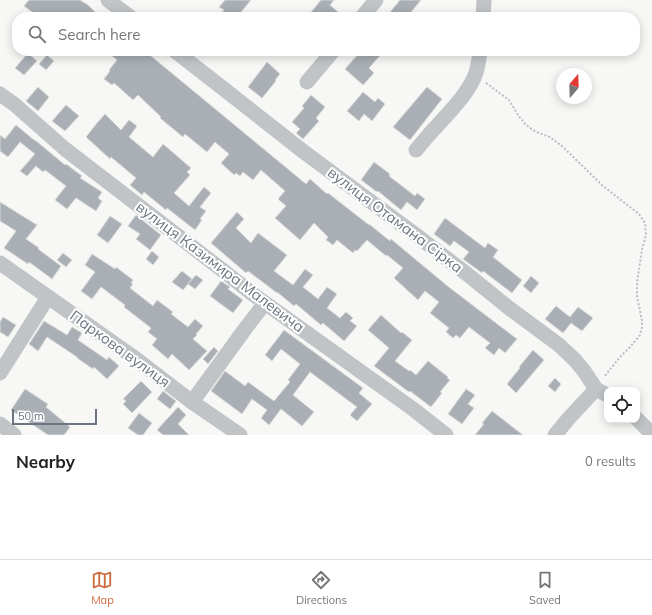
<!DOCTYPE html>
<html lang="en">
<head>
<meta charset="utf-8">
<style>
	:root { --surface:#fff; --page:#f6f6f6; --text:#222; --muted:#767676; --line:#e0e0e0; --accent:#cd6a3f }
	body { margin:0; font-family:Mulish,sans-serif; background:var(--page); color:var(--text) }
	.controls { position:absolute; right:12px; bottom:12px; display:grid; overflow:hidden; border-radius:8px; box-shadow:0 2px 10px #0003 }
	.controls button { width:36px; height:36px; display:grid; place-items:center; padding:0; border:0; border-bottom:1px solid var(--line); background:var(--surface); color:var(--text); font:20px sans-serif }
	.compass { position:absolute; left:556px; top:68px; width:36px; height:36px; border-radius:50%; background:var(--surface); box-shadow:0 2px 10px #0003; rotate:19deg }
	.scale { position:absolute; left:12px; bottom:10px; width:85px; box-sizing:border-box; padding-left:4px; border:2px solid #6a7581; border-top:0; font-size:11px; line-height:14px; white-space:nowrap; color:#6a7581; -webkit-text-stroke:3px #fff; paint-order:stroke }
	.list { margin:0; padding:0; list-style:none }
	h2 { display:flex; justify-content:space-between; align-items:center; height:52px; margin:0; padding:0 16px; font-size:17px }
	h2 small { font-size:13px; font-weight:400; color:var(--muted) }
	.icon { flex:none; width:22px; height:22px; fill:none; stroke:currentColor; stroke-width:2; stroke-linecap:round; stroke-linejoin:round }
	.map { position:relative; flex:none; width:652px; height:435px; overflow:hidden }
	.search { position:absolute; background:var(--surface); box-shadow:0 2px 10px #0003; left:12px; right:12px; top:12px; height:44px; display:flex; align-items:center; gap:10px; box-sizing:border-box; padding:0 14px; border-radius:16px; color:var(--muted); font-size:15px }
	.sheet { height:124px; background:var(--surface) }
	nav { display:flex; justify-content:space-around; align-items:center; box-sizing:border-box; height:56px; border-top:1px solid var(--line); background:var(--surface); font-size:11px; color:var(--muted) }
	nav a { display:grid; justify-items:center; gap:2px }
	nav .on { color:var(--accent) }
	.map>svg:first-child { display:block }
</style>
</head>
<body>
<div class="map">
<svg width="652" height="435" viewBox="0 0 652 435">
	<rect width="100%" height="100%" fill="#f7f7f5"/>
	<g fill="#a9afb4" stroke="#d8d9d7">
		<polygon points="29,0 80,0 88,5 100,17 39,17 24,6"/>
		<polygon points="225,0 251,0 237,17 218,17 224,10 219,7"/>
		<polygon points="321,0 334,0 330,5 338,12 334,17 307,17"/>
		<polygon points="400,0 421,0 407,17 386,17"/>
		<polygon points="106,51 145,51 306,184 310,179 327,194 328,193 369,225 369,224 390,241 391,239 433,274 450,288 517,339 505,353 499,348 494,355 485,348 490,343 469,327 460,338 456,335 453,338 446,332 449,328 430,313 439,302 425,291 418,300 394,278 403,268 387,255 386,256 367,240 357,251 355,250 353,253 337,240 333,245 326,240 328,237 314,223 300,240 275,218 286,206 278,199 285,191 261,170 253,180 243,172 240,176 236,173 234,175 221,163 229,154 215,142 207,152 185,134 183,137 160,118 161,117 138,95 133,100 114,83 112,85 104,79 110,71 109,70 117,60"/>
		<polygon points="361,51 384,51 369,68 374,73 363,85 345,69"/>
		<polygon points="28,53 37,61 24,75 15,68"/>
		<polygon points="47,55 54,61 46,70 39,64"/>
		<polygon points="267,62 280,74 275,80 276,81 262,98 248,87"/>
		<polygon points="38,87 49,97 38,111 26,101"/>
		<polygon points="427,87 442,99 410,140 393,127"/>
		<polygon points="363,92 375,102 378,98 385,104 372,121 364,114 359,121 347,111"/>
		<polygon points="311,95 325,107 316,118 319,121 303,139 296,133 300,129 292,122 304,108 302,106"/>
		<polygon points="66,105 79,116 65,131 52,121"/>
		<polygon points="105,114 121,130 129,120 137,126 129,137 153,157 163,144 191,168 187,172 190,175 174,193 189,206 204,187 211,193 200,207 206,211 200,219 202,220 195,230 167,208 166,210 144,192 142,195 130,185 136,178 111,157 110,159 86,137 97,123"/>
		<polygon points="16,125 34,140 35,140 65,165 66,164 82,176 80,178 102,192 98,198 102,201 96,211 76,198 67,209 55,200 66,186 45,170 43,172 36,166 27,176 20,171 35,154 20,142 8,157 0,151 0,135 5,139"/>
		<polygon points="374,162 390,174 389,176 415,196 417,193 425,199 417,210 407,202 401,210 378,191 377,192 361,180"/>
		<polygon points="0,202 37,225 26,239 39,248 38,249 61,266 52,279 29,262 28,264 4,248 16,231 0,221"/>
		<polygon points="237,212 244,219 236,228 251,243 258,233 287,255 274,271 293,285 305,269 313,275 303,287 318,299 327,287 337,294 327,308 340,318 346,312 353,318 350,321 357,326 344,341 323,323 321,325 296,304 294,306 277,292 277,293 248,271 246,273 211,243"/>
		<polygon points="136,215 161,235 150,250 136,239 140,234 128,226"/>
		<polygon points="110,216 122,224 108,243 97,235"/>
		<polygon points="445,218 485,248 488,243 498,250 493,257 522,280 512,293 483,271 482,273 463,259 469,252 454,241 450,246 434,234"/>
		<polygon points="152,251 159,257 153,265 146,259"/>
		<polygon points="63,253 72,260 66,267 57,260"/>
		<polygon points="92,254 115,269 116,267 133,280 131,283 133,284 130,288 153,306 157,300 173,312 171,314 188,327 195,319 203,326 196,334 197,335 193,339 207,351 189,370 172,354 168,359 152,345 157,339 148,332 151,328 124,307 125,305 101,287 92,299 81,291 95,272 85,265"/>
		<polygon points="182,271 192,279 183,290 172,282"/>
		<polygon points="196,275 203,280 195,289 188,284"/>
		<polygon points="531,276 539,283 531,293 523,286"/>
		<polygon points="221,281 230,287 228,289 243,300 233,313 210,296"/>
		<polygon points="556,306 570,317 578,307 593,318 582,331 571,323 563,333 545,319"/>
		<polygon points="381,315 401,333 402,332 412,340 395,361 409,371 410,370 416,375 428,361 448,377 447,378 450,380 440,392 442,393 431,407 410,391 409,392 374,366 389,348 368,330"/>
		<polygon points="3,317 16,325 8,337 0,332 0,322"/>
		<polygon points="44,321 67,335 72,327 82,333 78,340 107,360 109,357 119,366 107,379 94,367 93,369 77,358 77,357 47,337 38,351 29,344"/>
		<polygon points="284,330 363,388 359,393 372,404 357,421 350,415 357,407 310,372 293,395 314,412 302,426 281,409 269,425 261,418 267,410 252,399 242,414 211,391 225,371 245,386 248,382 274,401 290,382 288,380 300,364 281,349 272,361 265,355"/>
		<polygon points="214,347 218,351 208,364 203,359"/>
		<polygon points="533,350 544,360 516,393 507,384 520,368 519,367"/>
		<polygon points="555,378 561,384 555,392 548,386"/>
		<polygon points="141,381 152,392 132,413 123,404 126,401 123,399"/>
		<polygon points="25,389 48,404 46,407 70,427 64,435 48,435 11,410"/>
		<polygon points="466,389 475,395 468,404 474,408 462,424 448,414"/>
		<polygon points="163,391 176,401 170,409 157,399"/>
		<polygon points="178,407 186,415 178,424 189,435 163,435 157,430"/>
		<polygon points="492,411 523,435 475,435 484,424 482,423"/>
		<polygon points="139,413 152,423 143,435 138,435 128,428"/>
	</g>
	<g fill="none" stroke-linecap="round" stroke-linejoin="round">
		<polyline stroke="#bbbdbf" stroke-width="2" stroke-dasharray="2 2" stroke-linecap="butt" points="486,83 509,100 518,115 526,125 536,132 550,137 563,147 603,186 639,214 645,223 646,235 642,249 637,283 637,296 642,321 642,327 640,335 630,347 620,357 604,377"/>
		<g stroke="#c1c4c7" stroke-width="15">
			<polyline points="108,0 130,17"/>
			<polyline points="362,17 376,0"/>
			<polyline points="483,17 484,0"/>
			<polyline points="175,51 220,86 304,152 420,238 467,274 509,308 559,345 575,360 584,371 596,389 607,395"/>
			<polyline points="307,82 333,51"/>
			<polyline points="0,94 14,104 65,149 221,269 254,295 413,409 446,435"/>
			<path d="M 416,150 C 423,142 429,134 436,127 C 450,111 465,97 474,78 C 478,69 479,60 480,51"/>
			<polyline points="0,263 136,359 192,402 240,435"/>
			<polyline points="0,373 48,297"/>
			<polyline points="192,402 245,329 265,303"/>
			<polyline points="637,419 652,434"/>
			<polyline points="0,424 14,435"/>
			<polyline points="555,435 569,418 596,389"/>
		</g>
	</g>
	<g text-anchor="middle" stroke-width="4" stroke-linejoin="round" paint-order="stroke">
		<g font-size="15" fill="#6a7581" stroke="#fff">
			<text transform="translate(395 220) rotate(37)" y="5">вулиця Отамана Сірка</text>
			<text transform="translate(220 267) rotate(37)" y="5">вулиця Казимира Малевича</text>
			<text transform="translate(120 349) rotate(36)" y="5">Паркова вулиця</text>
		</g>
	</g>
</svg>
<div class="controls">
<button><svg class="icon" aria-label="locate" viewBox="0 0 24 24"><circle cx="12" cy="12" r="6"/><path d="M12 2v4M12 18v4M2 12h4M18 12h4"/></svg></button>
</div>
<svg class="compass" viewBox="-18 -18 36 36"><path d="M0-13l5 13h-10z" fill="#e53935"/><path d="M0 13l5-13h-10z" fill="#767676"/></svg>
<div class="scale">50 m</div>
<div class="search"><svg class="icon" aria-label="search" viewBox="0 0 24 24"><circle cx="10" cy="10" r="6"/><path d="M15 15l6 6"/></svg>Search here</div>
</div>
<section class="sheet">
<h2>Nearby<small>0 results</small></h2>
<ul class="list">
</ul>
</section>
<nav>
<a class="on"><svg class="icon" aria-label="map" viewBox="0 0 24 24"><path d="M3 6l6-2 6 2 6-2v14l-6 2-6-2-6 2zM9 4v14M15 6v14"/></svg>Map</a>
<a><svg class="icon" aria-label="directions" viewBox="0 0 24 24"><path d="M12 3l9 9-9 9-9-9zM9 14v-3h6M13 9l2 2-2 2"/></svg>Directions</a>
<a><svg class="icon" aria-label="saved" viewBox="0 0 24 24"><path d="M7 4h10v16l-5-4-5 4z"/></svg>Saved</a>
</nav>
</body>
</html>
